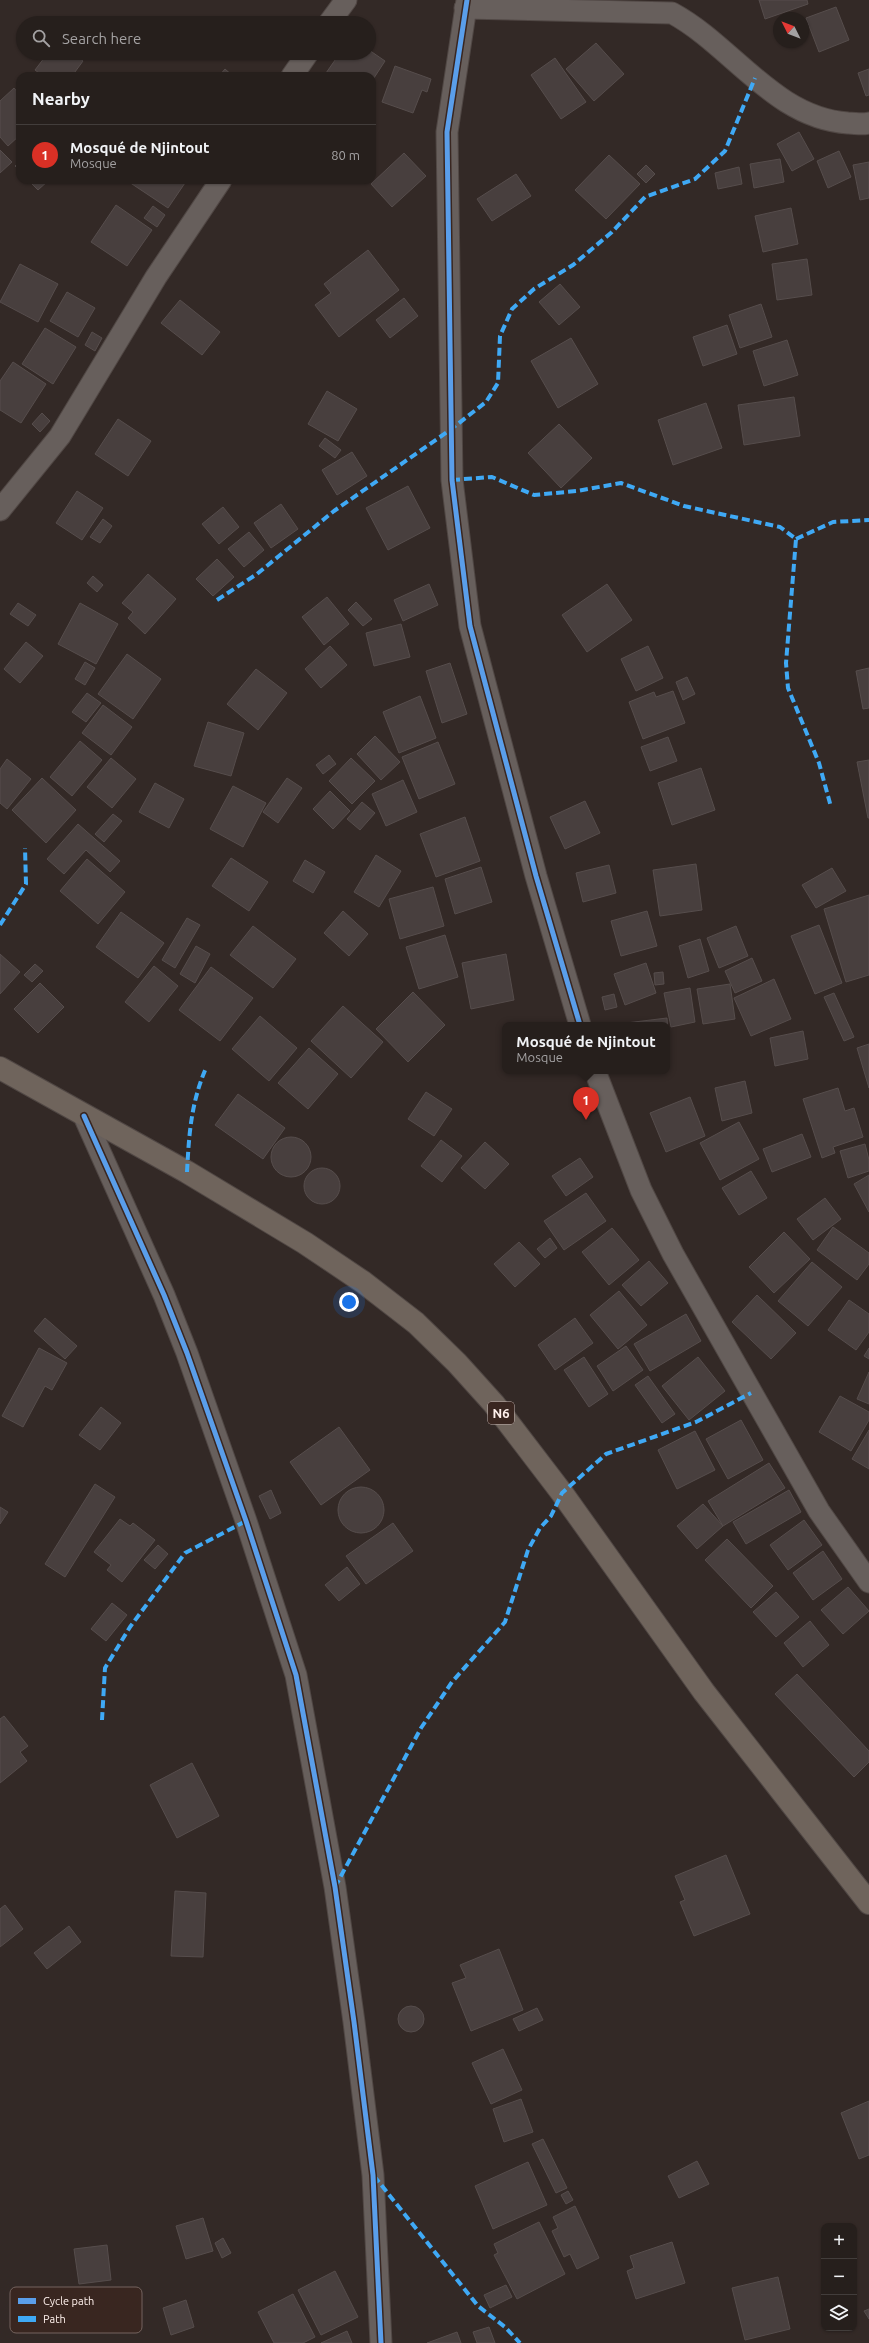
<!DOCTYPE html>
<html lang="en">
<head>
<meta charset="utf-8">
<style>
	:root { --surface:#261f1c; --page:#2e2725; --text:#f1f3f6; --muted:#a4a2a3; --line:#423d3b; --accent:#d93025 }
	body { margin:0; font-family:Ubuntu,sans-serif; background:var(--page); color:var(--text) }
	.controls { position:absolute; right:12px; bottom:12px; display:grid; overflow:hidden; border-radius:8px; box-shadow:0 1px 3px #0004 }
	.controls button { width:36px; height:36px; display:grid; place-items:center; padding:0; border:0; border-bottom:1px solid var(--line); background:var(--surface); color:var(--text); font:20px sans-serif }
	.compass { position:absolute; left:773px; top:12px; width:36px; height:36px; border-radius:50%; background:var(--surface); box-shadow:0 1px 3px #0004; rotate:312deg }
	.you { position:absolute; left:349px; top:1302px; width:14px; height:14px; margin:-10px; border:3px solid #fff; border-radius:50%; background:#1a73e8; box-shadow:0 0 0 6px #1a73e833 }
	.badge { display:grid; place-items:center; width:26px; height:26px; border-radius:50%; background:var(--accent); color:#fff; font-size:13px; font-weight:700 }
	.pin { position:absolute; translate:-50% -33px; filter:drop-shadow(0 1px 2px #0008) }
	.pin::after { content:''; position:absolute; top:21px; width:14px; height:12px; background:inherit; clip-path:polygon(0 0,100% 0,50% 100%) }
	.popup { position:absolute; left:502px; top:1022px; width:168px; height:52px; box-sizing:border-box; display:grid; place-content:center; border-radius:8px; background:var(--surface); filter:drop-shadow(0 1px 3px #0005); font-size:13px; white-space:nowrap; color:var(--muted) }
	.popup b { font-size:15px; color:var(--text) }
	.popup::after { content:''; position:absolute; left:50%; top:100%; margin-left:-8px; border:8px solid transparent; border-top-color:var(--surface) }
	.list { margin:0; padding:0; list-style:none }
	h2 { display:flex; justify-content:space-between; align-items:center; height:52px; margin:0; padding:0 16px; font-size:17px }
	h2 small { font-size:13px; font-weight:400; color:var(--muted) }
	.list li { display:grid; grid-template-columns:26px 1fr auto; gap:12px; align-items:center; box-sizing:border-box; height:60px; padding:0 16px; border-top:1px solid var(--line) }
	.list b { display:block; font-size:15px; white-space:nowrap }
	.list p { margin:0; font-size:13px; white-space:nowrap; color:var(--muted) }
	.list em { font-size:13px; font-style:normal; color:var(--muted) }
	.icon { flex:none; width:22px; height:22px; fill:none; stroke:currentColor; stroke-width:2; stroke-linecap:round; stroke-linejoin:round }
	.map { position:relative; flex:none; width:869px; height:2343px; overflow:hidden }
	.search { position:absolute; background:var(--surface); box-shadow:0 1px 3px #0004; left:16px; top:16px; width:360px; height:44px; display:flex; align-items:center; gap:10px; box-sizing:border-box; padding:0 14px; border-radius:22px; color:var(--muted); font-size:15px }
	.panel { position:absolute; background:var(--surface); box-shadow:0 1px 3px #0004; left:16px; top:72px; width:360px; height:112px; border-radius:12px }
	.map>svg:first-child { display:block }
</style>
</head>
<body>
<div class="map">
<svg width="869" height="2343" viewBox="0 0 869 2343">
	<rect width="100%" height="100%" fill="#332926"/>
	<g fill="#483f3e" stroke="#564d4c">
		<polygon points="759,0 807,0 808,4 765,19"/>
		<polygon points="836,7 849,40 819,52 806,18"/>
		<polygon points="596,43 624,74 594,101 566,69"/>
		<polygon points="369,50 385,61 372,81 372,76 330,76 326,73 340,53 369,53"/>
		<polygon points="48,53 72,53 83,61 72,76 43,76 35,70"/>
		<polygon points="555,58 586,102 561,119 531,75"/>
		<polygon points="395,66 431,79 427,92 422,90 413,113 382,102"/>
		<polygon points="225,69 233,76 219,76"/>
		<polygon points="869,69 869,95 866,96 858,73"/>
		<polygon points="14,88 20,95 20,135 8,146 0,137 0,101"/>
		<polygon points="799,132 814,159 792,171 777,144"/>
		<polygon points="0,150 12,162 0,173"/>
		<polygon points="839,151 851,177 828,188 817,161"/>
		<polygon points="404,153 426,176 392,207 371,184"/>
		<polygon points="609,155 640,184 606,219 575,190"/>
		<polygon points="780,159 784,182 754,188 750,164"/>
		<polygon points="20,162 20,171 15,166"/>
		<polygon points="869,162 869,198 860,200 853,165"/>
		<polygon points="646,165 655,174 646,183 637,174"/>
		<polygon points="739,167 742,184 718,189 715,173"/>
		<polygon points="516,174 531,196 492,221 477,199"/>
		<polygon points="28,180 49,180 38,190"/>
		<polygon points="130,180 187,180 168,208 129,182"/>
		<polygon points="116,205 152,230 127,266 91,242"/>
		<polygon points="153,206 165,215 157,227 144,218"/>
		<polygon points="791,208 798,244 763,252 755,216"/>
		<polygon points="368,250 399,290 339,337 315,305 331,293 324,284"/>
		<polygon points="807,259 812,295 777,300 772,264"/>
		<polygon points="20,264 58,284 38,322 0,302"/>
		<polygon points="560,284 580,307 559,325 539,302"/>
		<polygon points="67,292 95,308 78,337 50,321"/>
		<polygon points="404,298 418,316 390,338 376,320"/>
		<polygon points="180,300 220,332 202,355 161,323"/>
		<polygon points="761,304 772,337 740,348 729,315"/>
		<polygon points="727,325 737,354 703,366 693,337"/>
		<polygon points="45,328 76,347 53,384 22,364"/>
		<polygon points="92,332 102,338 95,351 85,345"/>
		<polygon points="571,338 598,384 558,408 531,361"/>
		<polygon points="787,340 798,375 764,386 753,351"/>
		<polygon points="13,362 46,384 21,423 0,410 0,381"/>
		<polygon points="327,391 357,409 338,441 308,424"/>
		<polygon points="794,397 800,436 744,445 738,405"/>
		<polygon points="706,403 722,448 673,465 658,420"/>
		<polygon points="42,413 50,421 40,432 32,424"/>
		<polygon points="118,419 151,441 128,476 95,454"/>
		<polygon points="559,424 592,458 561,488 528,453"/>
		<polygon points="325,438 341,450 335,458 319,446"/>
		<polygon points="352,452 367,476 337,495 322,470"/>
		<polygon points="408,486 430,528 388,550 366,508"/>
		<polygon points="77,491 103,508 82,540 56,523"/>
		<polygon points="281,504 298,529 271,548 254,523"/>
		<polygon points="223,507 239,527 219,544 202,524"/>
		<polygon points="103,519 112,526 100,543 90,537"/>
		<polygon points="249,532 264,550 244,567 228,549"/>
		<polygon points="217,559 234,577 213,596 196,579"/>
		<polygon points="148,574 176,599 145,634 128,618 133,612 122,603"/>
		<polygon points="93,576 103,585 97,592 87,583"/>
		<polygon points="429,584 438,605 403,621 394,600"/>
		<polygon points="607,584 632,620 587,652 562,615"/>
		<polygon points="327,597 349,624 324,645 302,617"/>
		<polygon points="356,602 372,619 363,626 348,610"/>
		<polygon points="18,603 36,615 28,626 10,614"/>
		<polygon points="80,603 118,624 96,664 58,644"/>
		<polygon points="401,624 410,657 374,666 366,633"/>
		<polygon points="26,642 43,656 20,683 4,669"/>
		<polygon points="330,646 347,665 321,688 305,669"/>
		<polygon points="648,646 663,678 636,691 621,659"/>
		<polygon points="127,654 161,679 133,719 98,694"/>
		<polygon points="85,662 95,668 85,685 75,679"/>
		<polygon points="450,663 467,714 442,723 426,671"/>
		<polygon points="869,668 869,708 863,709 856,671"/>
		<polygon points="256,669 287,693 258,730 227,704"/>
		<polygon points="687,677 695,694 683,700 676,682"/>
		<polygon points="673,691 685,723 643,739 629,702 654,692 656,697"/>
		<polygon points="87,693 101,703 86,722 72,712"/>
		<polygon points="420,696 436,738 399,753 383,712"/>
		<polygon points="103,705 132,727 111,755 82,733"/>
		<polygon points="208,722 244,733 231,776 194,766"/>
		<polygon points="375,736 400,762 381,780 357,754"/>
		<polygon points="668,737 677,761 650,771 641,747"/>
		<polygon points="80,741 102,760 72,796 50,777"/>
		<polygon points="438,742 455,784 419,799 402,757"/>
		<polygon points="329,755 336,764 323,774 316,765"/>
		<polygon points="111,758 136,779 112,808 87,787"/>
		<polygon points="351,758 375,781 352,804 329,781"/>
		<polygon points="7,759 31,779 7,809 0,803 0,769"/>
		<polygon points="869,760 869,818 868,818 857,762"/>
		<polygon points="701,768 715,810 672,825 658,783"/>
		<polygon points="42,778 76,810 46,843 12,810"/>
		<polygon points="287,778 302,788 278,823 263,812"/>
		<polygon points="403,780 417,812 386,826 372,794"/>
		<polygon points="155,783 184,799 169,828 139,812"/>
		<polygon points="233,786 266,803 243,847 210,829"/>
		<polygon points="330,791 350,811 333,829 313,809"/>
		<polygon points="585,801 600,833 565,849 550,817"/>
		<polygon points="362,802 375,813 360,830 347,819"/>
		<polygon points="113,814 122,821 104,842 95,834"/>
		<polygon points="465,817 480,861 436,877 420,834"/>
		<polygon points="78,824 120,861 110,872 86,850 64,874 47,859"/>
		<polygon points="376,855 401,871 379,907 354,892"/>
		<polygon points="231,858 268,882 249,911 212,886"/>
		<polygon points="87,859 125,892 98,924 60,891"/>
		<polygon points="305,860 325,872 313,893 293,881"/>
		<polygon points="696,864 702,910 660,916 653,870"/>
		<polygon points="609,865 616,893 583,902 576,873"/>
		<polygon points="481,867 492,902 455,914 445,879"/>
		<polygon points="832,868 846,891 816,908 802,885"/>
		<polygon points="433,887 444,926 400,939 389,899"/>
		<polygon points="869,895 869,975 846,982 824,909"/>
		<polygon points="343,911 368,934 349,956 324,933"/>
		<polygon points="647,911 657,946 621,956 611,921"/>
		<polygon points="121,912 164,943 138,978 96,947"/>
		<polygon points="187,918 200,925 175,968 162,960"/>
		<polygon points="819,925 842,983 815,994 791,936"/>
		<polygon points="253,926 296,959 273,988 230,955"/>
		<polygon points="736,926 748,956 719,968 707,938"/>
		<polygon points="445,935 458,977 419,989 406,947"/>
		<polygon points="700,939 709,971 688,978 679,946"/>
		<polygon points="196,946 210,954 195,983 180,974"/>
		<polygon points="0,954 20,972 0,994"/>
		<polygon points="506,954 514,1000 471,1009 462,963"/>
		<polygon points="752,958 762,981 735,993 725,971"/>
		<polygon points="646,963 656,993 625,1005 614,974"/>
		<polygon points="35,964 43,971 32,982 24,975"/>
		<polygon points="154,966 178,986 149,1022 125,1002"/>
		<polygon points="211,967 253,998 220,1041 179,1010"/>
		<polygon points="663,972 664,984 655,985 654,973"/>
		<polygon points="774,979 791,1019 751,1036 734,998"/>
		<polygon points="40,983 64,1007 38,1033 14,1009"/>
		<polygon points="730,984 735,1019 703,1024 697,989"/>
		<polygon points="690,988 695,1022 671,1027 664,993"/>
		<polygon points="413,992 445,1025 408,1062 376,1029"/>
		<polygon points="834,993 854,1037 844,1041 824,997"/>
		<polygon points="614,994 617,1007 605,1010 602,997"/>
		<polygon points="343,1006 383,1042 351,1078 311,1041"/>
		<polygon points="260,1016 297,1048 269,1081 232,1049"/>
		<polygon points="667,1018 669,1048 667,1049 667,1025 627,1025 626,1023"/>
		<polygon points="803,1031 808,1059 775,1066 770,1038"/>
		<polygon points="869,1044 869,1088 857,1048"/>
		<polygon points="309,1048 338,1074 308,1109 278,1083"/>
		<polygon points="745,1081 752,1113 722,1121 715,1088"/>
		<polygon points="838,1088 845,1111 854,1108 863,1137 833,1147 835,1153 822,1158 803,1099"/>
		<polygon points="426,1092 452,1109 434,1136 408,1119"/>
		<polygon points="238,1094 285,1128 263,1159 215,1125"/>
		<polygon points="690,1097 705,1136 666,1152 650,1113"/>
		<polygon points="739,1122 759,1159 720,1180 700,1143"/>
		<polygon points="802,1134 811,1157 772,1172 763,1149"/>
		<circle cx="291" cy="1157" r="20"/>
		<polygon points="441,1140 462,1156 442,1182 421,1166"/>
		<polygon points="485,1142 509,1164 485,1189 461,1168"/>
		<polygon points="865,1144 869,1160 869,1171 848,1178 840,1151"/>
		<polygon points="580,1158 593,1177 566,1196 552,1176"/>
		<circle cx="322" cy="1186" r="18"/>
		<polygon points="751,1171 767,1198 739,1215 722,1188"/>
		<polygon points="869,1175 869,1212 854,1184"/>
		<polygon points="586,1193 606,1221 564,1250 544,1221"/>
		<polygon points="825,1198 841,1219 813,1240 797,1219"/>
		<polygon points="833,1227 869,1253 869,1264 857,1280 817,1250"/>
		<polygon points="612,1228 639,1260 609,1285 582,1252"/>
		<polygon points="784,1232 810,1259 774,1293 749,1267"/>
		<polygon points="550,1238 557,1248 545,1258 537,1249"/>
		<polygon points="519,1242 540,1264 515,1287 494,1264"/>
		<polygon points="649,1261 668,1283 641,1306 622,1285"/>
		<polygon points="812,1262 842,1287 808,1326 778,1301"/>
		<polygon points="619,1291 647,1325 618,1349 590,1315"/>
		<polygon points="757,1295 796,1333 771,1359 732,1322"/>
		<polygon points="849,1300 869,1314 869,1332 856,1350 828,1330"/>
		<polygon points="686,1314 701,1341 650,1371 634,1344"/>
		<polygon points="45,1318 77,1346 65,1359 34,1331"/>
		<polygon points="575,1318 593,1343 555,1370 538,1345"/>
		<polygon points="626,1346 643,1370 613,1391 597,1366"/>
		<polygon points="39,1348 67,1363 52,1390 45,1386 23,1427 2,1416"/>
		<polygon points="869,1348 869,1359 864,1356"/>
		<polygon points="584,1357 608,1394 589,1407 564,1370"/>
		<polygon points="698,1357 725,1391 689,1420 662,1386"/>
		<polygon points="869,1372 869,1404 857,1399"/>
		<polygon points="648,1376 675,1414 662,1423 635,1385"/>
		<polygon points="840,1396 869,1412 869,1420 851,1451 819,1432"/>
		<polygon points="101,1407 121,1423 100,1450 79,1435"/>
		<polygon points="741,1420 763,1460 728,1479 706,1439"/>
		<polygon points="339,1427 370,1470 321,1505 290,1462"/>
		<polygon points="869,1430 869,1469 852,1459"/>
		<polygon points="695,1431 715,1470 677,1489 658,1450"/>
		<polygon points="769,1463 785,1488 723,1526 708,1501"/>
		<polygon points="95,1484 115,1497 65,1577 45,1564"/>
		<circle cx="361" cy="1510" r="23"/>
		<polygon points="271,1490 281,1513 270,1519 259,1496"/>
		<polygon points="789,1490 801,1512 746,1544 733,1522"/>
		<polygon points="703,1504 723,1526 697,1549 677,1526"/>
		<polygon points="0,1507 8,1512 0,1524"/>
		<polygon points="120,1519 130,1526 133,1523 155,1540 122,1582 107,1570 111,1565 94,1552"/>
		<polygon points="804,1520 822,1545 788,1570 770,1545"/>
		<polygon points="393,1523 413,1551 366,1584 346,1556"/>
		<polygon points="727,1539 773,1586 751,1608 705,1560"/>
		<polygon points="158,1545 168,1554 155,1569 144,1560"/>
		<polygon points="823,1551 842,1579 813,1600 793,1573"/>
		<polygon points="347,1567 360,1584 339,1601 325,1585"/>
		<polygon points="848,1587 869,1611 843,1634 821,1610"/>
		<polygon points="776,1592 799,1617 776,1637 753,1612"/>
		<polygon points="112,1603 127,1615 106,1641 91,1629"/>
		<polygon points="810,1621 829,1645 803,1667 784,1643"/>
		<polygon points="797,1674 869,1751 869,1762 854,1777 775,1694"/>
		<polygon points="4,1716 28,1746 20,1752 27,1761 0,1783 0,1719"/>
		<polygon points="192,1763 219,1816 177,1838 150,1785"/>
		<polygon points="726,1855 750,1914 694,1936 680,1902 685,1900 675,1876"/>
		<polygon points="175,1891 206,1893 203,1957 171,1956"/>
		<polygon points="5,1905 23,1929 0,1947 0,1909"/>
		<polygon points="69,1926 81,1942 47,1969 34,1953"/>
		<polygon points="499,1949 523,2010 471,2031 452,1983 466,1978 460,1965"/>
		<circle cx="411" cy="2019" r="13"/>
		<polygon points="537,2008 543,2020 519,2031 513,2019"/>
		<polygon points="503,2049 522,2090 491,2104 472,2063"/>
		<polygon points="521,2099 533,2132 504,2142 493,2109"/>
		<polygon points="869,2101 869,2155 859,2159 841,2113"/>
		<polygon points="543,2139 567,2188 556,2193 532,2144"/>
		<polygon points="697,2161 709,2184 679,2198 668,2176"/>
		<polygon points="528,2162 547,2205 493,2229 475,2186"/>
		<polygon points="568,2191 573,2200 566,2204 561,2195"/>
		<polygon points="575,2206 599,2258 577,2269 570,2254 564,2257 552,2231 558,2228 553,2217"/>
		<polygon points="203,2218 213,2251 186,2259 176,2226"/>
		<polygon points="539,2222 565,2274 517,2299 494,2255 498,2253 494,2244"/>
		<polygon points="223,2238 231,2253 222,2258 215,2243"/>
		<polygon points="672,2242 685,2283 636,2299 627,2271 634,2268 630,2256"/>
		<polygon points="107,2245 111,2280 79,2284 74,2249"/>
		<polygon points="335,2271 358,2317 321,2335 298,2290"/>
		<polygon points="778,2277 790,2329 745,2340 732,2288"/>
		<polygon points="506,2285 512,2297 490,2308 484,2295"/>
		<polygon points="293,2294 315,2337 303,2343 274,2343 258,2312"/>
		<polygon points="186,2300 194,2327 171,2335 163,2308"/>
		<polygon points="869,2309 869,2319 864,2311"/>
		<polygon points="489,2327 495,2343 477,2343 473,2332"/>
		<polygon points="347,2331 352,2343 321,2343"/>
		<polygon points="457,2332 461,2343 427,2343"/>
	</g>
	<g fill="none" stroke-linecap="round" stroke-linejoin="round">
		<defs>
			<g id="minor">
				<polyline points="467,0 447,132 452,480 470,626 536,876 580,1025"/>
				<path d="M 465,8 L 672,13 C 733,46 774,118 848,123 C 855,123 862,125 869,123"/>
				<polyline points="329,23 346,0"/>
				<polyline points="292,76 308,53"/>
				<polyline points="0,510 60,436 156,277 221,180"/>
				<polyline points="595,1071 641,1190 673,1254 819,1511 869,1582"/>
				<polyline points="84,1116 164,1295 187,1353 246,1521 296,1675 335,1887 354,2022 373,2175 381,2343"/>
			</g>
			<polyline id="trunk" points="0,1068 187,1172 305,1243 363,1282 416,1323 457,1363 494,1404 562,1493 704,1692 869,1903"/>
		</defs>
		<use href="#minor" stroke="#504744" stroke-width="23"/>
		<use href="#trunk" stroke="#504744" stroke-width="24"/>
		<use href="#minor" stroke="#675f5c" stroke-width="21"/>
		<use href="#trunk" stroke="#6f645c" stroke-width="22"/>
		<g stroke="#3fa9f5" stroke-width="4" stroke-dasharray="8 4" stroke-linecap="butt">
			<polyline points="452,480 492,477 534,495 577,491 621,483 684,506 780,527 796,539 786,663 788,688 819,763 831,807"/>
			<polyline points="796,539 833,522 869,520"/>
			<polyline points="217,600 257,574 334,511 450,430 486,402 498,383 500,336 512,309 534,289 573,265 612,232 645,197 695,179 725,151 755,78"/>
			<polyline points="0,925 26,884 25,848"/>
			<path d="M 187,1172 C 189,1134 191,1103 206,1068"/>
			<polyline points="102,1720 105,1668 130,1627 185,1553 246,1521"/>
			<polyline points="335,1887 421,1728 452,1682 505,1622 528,1550 540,1528 551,1516 562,1493 606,1454 696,1422 751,1393"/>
			<polyline points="374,2176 478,2306 505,2327 520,2343"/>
		</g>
		<defs>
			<g id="cycleway">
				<polyline points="467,0 447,132 452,480 470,626 536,876 580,1025"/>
				<polyline points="84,1116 164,1295 187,1353 246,1521 296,1675 335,1887 354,2022 373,2175 381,2343"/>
			</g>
		</defs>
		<use href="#cycleway" stroke="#392620" stroke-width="8"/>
		<use href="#cycleway" stroke="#5a9eea" stroke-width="5"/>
	</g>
	<g text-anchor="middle" stroke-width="4" stroke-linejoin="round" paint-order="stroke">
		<rect fill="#392620" stroke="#c4b4b0" stroke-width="1" x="488" y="1402" width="26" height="22" rx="3"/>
		<g font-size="13" font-weight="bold" fill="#fff1ed">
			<text x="501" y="1418">N6</text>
		</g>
	</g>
	<rect x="10" y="2287" width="132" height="46" rx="6" fill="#392620" stroke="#74635e" stroke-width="1"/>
	<rect x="18" y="2298" width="18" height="6" fill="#5a9eea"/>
	<rect x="18" y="2316" width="18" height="6" fill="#3fa9f5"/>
	<g font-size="11" fill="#fff1ed">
		<text x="43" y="2305">Cycle path</text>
		<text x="43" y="2323">Path</text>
	</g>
</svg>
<div class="controls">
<button>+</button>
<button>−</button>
<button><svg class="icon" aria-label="layers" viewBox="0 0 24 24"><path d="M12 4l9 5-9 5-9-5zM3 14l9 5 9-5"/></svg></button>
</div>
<svg class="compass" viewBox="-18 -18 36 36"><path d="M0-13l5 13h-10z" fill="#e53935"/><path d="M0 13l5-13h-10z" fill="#a4a2a3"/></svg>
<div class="you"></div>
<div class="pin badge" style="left:586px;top:1120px">1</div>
<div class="popup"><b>Mosqué de Njintout</b>Mosque</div>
<div class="search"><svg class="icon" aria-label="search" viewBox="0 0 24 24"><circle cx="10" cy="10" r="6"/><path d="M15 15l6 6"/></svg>Search here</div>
<section class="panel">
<h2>Nearby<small></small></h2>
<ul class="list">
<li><span class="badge">1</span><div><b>Mosqué de Njintout</b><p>Mosque</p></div><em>80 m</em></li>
</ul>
</section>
</div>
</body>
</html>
